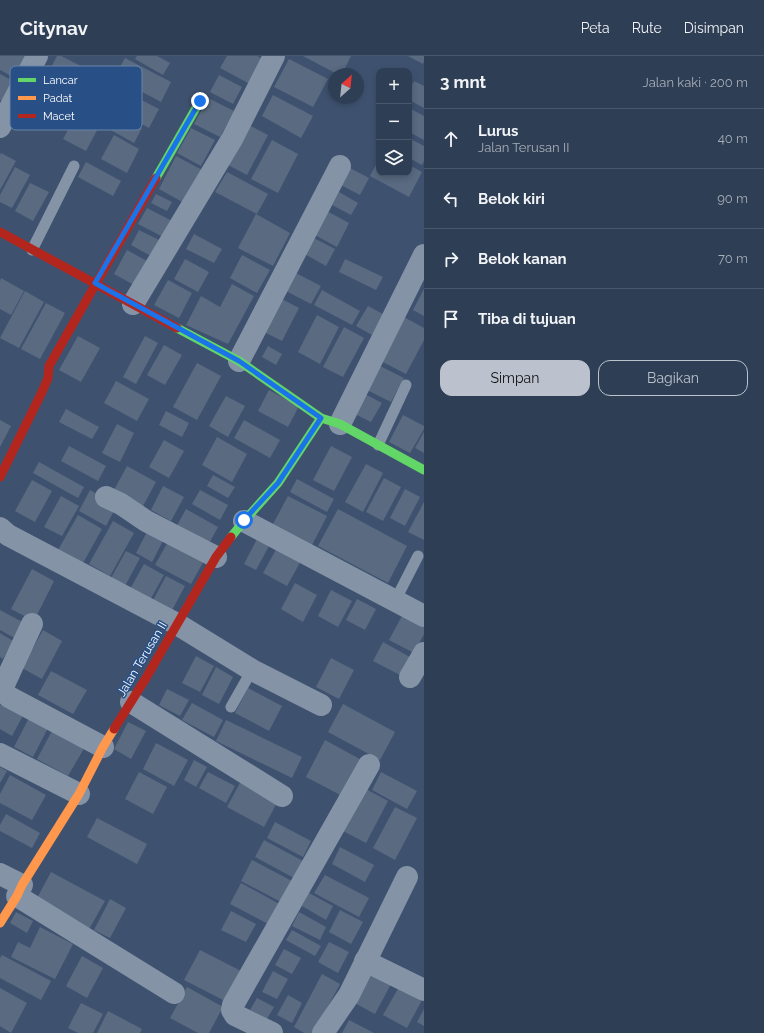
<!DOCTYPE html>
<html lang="id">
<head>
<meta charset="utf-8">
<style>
	:root { --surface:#2e3e54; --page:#3a495e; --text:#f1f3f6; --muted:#a7aeb8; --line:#49576b; --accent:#bbc2cd }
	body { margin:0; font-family:Raleway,sans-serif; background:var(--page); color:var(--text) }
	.controls { position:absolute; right:12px; top:12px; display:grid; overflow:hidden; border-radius:8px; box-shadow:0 2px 6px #0003 }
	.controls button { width:36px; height:36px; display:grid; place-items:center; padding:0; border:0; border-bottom:1px solid var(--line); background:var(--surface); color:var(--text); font:20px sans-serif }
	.compass { position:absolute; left:328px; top:12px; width:36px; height:36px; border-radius:50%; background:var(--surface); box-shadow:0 2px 6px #0003; rotate:27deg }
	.stop { position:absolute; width:12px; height:12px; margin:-9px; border:3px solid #1a73e8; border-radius:50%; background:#fff }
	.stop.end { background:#1a73e8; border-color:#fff; box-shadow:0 1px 4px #0008 }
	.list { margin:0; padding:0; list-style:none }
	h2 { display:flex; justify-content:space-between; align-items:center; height:52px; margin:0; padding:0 16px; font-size:17px }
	h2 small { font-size:13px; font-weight:400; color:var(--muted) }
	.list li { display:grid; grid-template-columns:26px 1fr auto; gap:12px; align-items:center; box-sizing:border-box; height:60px; padding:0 16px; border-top:1px solid var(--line) }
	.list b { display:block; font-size:15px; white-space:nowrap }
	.list p { margin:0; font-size:13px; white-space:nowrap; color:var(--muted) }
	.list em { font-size:13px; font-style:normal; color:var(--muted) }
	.actions { display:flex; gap:8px; padding:12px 16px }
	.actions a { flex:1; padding:9px 0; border:1px solid var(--accent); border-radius:12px; text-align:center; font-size:14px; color:var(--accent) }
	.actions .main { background:var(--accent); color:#111 }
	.icon { flex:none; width:22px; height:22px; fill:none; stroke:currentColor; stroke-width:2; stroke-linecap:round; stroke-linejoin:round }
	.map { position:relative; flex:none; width:424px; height:977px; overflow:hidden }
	header { display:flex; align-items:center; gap:24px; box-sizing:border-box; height:56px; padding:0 20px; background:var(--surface); border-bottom:1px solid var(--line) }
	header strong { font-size:19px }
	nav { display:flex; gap:22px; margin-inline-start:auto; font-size:14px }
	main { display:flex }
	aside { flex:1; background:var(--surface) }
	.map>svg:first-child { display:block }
</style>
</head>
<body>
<header>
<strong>Citynav</strong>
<nav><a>Peta</a><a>Rute</a><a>Disimpan</a></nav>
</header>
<main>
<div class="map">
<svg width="424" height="977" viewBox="0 0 424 977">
	<rect width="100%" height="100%" fill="#3e5270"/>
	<g fill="#596a81">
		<polygon points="0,0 26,0 15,22 0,14"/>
		<polygon points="57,0 61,0 83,11 71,32 47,19"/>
		<polygon points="137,0 157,0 170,7 163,19 135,3"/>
		<polygon points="227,0 257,0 263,3 250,28 220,12"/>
		<polygon points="303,0 351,0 342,18 337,18"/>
		<polygon points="408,0 424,0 424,5 423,8"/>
		<polygon points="125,2 171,26 161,46 114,21"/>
		<polygon points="289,3 328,23 313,51 274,31"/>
		<polygon points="0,18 13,25 3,46 0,44"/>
		<polygon points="219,19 242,31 233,48 210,36"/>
		<polygon points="94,25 117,37 86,95 63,83"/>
		<polygon points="414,25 424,30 424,52 409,44 409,35"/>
		<polygon points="124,35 159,53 149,72 114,53"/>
		<polygon points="273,39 313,60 301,82 262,60"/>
		<polygon points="208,42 234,55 220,81 194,68"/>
		<polygon points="409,52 424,60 424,84 409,76"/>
		<polygon points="117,59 142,72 134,87 109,73"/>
		<polygon points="249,69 268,79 247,119 228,109"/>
		<polygon points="191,72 215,84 201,110 177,97"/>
		<polygon points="114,79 139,93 127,117 101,103"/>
		<polygon points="409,82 424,90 424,105 422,109 409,102"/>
		<polygon points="272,84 298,98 278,137 251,123"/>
		<polygon points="1,97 16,105 0,134 0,99"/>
		<polygon points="176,100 204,115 186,148 159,133"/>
		<polygon points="379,103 379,117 409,117 409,109 422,116 409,141 370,120"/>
		<polygon points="86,106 121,125 113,140 78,121"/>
		<polygon points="346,110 369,122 360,139 337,127"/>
		<polygon points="15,111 30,119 12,152 0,146 0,139"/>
		<polygon points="227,116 268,138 257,158 215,136"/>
		<polygon points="30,127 49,136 33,165 15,155"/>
		<polygon points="339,136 358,147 351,159 332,149"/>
		<polygon points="156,138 172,146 167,155 151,147"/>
		<polygon points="147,152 174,166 165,182 138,168"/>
		<polygon points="323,153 349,167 337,191 311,177"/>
		<polygon points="256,158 290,177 273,210 238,192"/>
		<polygon points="139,174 159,184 151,200 131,189"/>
		<polygon points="194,178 222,193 214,207 186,193"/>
		<polygon points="310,180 335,193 326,210 301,196"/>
		<polygon points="127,194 147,205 134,229 114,218"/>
		<polygon points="242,199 270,214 257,237 230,222"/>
		<polygon points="185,203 209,216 198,236 174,223"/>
		<polygon points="345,203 383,221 376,234 339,216"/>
		<polygon points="294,216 321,230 311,248 284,234"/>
		<polygon points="1,222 24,235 11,259 0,253 0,225"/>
		<polygon points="168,224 192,237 179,262 154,249"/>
		<polygon points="232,228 254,240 228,288 186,269 201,240 220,251"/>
		<polygon points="424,233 424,260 413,254"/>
		<polygon points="322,234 360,255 352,269 314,249"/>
		<polygon points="25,235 44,246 19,292 0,282"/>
		<polygon points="282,243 299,252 282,285 264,276"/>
		<polygon points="46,247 65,257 40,303 21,293"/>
		<polygon points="368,250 383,258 372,279 356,270"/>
		<polygon points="317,259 339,271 320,308 298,296"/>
		<polygon points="402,260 424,272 424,284 406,318 379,304"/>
		<polygon points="344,271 364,282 343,321 323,311"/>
		<polygon points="78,280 100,292 81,326 59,314"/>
		<polygon points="145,280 158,287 136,328 123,321"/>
		<polygon points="164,289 182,299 165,329 147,319"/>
		<polygon points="268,290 282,298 276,309 262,301"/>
		<polygon points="197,307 221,320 197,364 173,351"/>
		<polygon points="378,309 404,322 391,346 365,333"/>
		<polygon points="116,325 149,343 137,365 104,347"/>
		<polygon points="269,334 299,350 288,371 258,355"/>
		<polygon points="363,337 382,347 371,366 353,357"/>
		<polygon points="226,340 245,350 228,381 209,370"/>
		<polygon points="66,353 99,371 92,383 59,366"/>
		<polygon points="166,355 189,367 182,381 159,369"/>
		<polygon points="403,359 424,370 424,373 410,397 389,386"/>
		<polygon points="0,364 11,370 0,391"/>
		<polygon points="244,364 280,384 270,402 234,382"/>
		<polygon points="117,368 134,377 120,406 102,397"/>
		<polygon points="424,376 424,397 415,392"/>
		<polygon points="217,381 247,398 232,426 202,409"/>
		<polygon points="164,384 184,395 169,422 149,411"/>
		<polygon points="69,390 106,410 98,425 61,405"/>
		<polygon points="331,390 352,401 334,435 313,424"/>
		<polygon points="39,406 84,431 78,442 33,417"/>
		<polygon points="366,408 383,417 363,456 345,446"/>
		<polygon points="127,410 156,426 142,452 113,436"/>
		<polygon points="213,419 235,431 228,442 207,430"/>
		<polygon points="384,422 401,431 383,465 366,456"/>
		<polygon points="297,423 334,443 327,456 290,436"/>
		<polygon points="32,424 52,435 35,466 15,455"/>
		<polygon points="163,430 184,441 171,465 151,454"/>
		<polygon points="405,433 420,441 405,470 390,462"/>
		<polygon points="90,434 117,449 106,470 79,455"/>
		<polygon points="200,434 228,449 220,464 192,448"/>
		<polygon points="61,440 79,450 62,480 44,471"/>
		<polygon points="288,440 327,460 312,489 273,468"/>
		<polygon points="424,446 424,484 408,476"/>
		<polygon points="186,453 218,471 206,493 174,475"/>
		<polygon points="338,453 407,490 388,527 318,490"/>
		<polygon points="78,459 102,473 83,507 58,494"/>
		<polygon points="113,465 134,477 110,520 89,508"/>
		<polygon points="149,472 165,481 152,506 136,497"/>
		<polygon points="257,483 269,490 256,514 244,508"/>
		<polygon points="169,484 205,503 191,528 155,509"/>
		<polygon points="278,490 302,503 287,530 263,517"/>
		<polygon points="126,495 140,502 125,530 111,522"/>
		<polygon points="144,508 164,519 150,544 130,533"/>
		<polygon points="32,513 54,525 34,565 11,553"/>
		<polygon points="166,520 185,530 170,558 151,548"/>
		<polygon points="295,527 317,539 303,566 281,553"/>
		<polygon points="331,534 352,545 338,571 318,560"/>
		<polygon points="357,543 376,553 365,574 346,564"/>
		<polygon points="0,554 28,569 20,585 0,574"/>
		<polygon points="403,558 424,569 424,578 414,597 389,584"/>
		<polygon points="43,574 62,585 42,623 22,612"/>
		<polygon points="0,577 13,585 3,603 0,601"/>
		<polygon points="383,586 410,601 400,619 373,605"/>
		<polygon points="196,600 214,610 200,636 182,627"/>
		<polygon points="331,602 354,614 339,643 316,631"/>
		<polygon points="216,611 233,621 219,648 202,639"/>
		<polygon points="51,615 87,634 73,658 38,639"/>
		<polygon points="248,632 282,650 269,675 235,657"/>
		<polygon points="167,633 189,644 180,660 159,649"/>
		<polygon points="4,642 26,654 12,680 0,673 0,650"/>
		<polygon points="192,647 223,664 214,681 182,664"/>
		<polygon points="343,648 395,676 380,704 328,676"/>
		<polygon points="32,656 51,666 33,701 14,691"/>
		<polygon points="226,664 302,701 292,722 216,685"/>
		<polygon points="128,666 146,675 131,703 114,693"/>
		<polygon points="54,671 86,689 68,720 37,703"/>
		<polygon points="325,684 367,707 348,743 306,721"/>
		<polygon points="156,687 188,704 174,730 143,713"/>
		<polygon points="194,704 207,711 196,731 184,724"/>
		<polygon points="0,711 7,715 0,727"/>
		<polygon points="139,716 167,731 153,758 125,743"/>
		<polygon points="208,716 235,730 226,747 199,732"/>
		<polygon points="381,716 417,735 407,753 372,734"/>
		<polygon points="10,719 46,739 32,764 0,747 0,738"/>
		<polygon points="242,723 279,743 264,771 227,751"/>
		<polygon points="366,733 388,745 366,787 343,775"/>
		<polygon points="395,751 417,762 395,804 373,792"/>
		<polygon points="6,758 40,777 32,792 0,775 0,769"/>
		<polygon points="97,762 147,788 137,808 87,781"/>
		<polygon points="275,766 311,785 303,801 267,782"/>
		<polygon points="264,784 303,805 294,822 255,801"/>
		<polygon points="340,791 374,809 365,826 332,808"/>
		<polygon points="252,804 292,825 281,846 241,825"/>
		<polygon points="51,816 105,845 88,875 35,846"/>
		<polygon points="325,819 369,842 359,861 314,837"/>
		<polygon points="241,827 283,850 272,870 230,848"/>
		<polygon points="309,837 333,850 326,864 302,850"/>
		<polygon points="110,843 126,852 110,882 94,874"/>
		<polygon points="340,854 363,866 351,888 329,876"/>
		<polygon points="231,855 256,868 246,886 221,874"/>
		<polygon points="16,856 33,865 27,877 10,867"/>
		<polygon points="299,856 326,871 320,884 292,870"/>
		<polygon points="40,871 73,888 55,923 11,901 18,886 30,892"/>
		<polygon points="292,874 321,890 315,900 286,884"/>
		<polygon points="329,886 349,896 338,917 318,906"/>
		<polygon points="284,893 301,902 292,918 275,909"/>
		<polygon points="200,894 243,916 227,946 184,924"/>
		<polygon points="2,899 51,925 41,944 0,922 0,902"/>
		<polygon points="82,900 103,912 87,942 66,930"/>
		<polygon points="273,915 288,923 277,943 262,936"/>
		<polygon points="367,915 391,928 375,958 351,945"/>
		<polygon points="322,918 340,928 314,977 304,977 294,971"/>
		<polygon points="187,931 223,951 209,977 198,977 170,962"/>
		<polygon points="399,931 422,944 407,972 383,959"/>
		<polygon points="0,932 27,947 11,977 0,970"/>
		<polygon points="288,939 302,947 292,967 277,959"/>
		<polygon points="257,942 274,951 267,963 250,954"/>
		<polygon points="81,947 103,958 93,977 78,977 68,972"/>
		<polygon points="424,953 424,970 417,966"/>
		<polygon points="108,955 142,973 140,977 97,977"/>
		<polygon points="349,964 374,977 342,977"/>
	</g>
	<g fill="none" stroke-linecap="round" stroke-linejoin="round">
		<g stroke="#8593a6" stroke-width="11">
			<polyline points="32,194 74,110"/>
			<polyline points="378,389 406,329"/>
			<polyline points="395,545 418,500"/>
			<polyline points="231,651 252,614"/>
		</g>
		<g stroke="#8593a6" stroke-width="22">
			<polyline points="0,71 37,0"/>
			<polyline points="133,248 232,83 274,0"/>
			<polyline points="239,305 340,110"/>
			<polyline points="340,368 424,199"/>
			<polyline points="106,441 121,448 146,465 216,501"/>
			<polyline points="244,465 424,560"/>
			<polyline points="0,472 8,479 177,568 252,614 321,649"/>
			<polyline points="32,568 2,633 4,636 9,641 103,691"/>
			<polyline points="410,621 424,597"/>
			<polyline points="131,646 282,740"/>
			<polyline points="0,698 79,738"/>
			<polyline points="0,818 22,829"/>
			<polyline points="17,840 174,937"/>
			<polyline points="365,905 424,934"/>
			<polyline points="272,977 235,959 232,954 233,949 369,709"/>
			<polyline points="323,977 349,939 407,821"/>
		</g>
		<g stroke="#63d668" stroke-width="9">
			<polyline points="156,122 200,45"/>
			<polyline points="177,272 239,305 321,362 340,368 424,414"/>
			<polyline points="231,481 244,465 278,427 321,362"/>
		</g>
		<polyline stroke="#ff974d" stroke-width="9" points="0,867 17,840 22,829 79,738 103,691 114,673"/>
		<g stroke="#b3261e" stroke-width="9">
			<polyline points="0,176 177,272"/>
			<polyline points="0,421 42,336 48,322 49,310 156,122"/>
			<polyline points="114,673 146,622 216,501 231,481"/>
		</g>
	</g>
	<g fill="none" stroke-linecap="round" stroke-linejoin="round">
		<polyline stroke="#1a73e8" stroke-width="5" points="200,45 95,227 239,305 321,362 278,427 244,464"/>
	</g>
	<g text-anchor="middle" stroke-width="3" stroke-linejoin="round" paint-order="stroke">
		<g font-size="12" fill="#fff" stroke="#284f86">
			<text transform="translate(142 603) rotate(-59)" y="4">Jalan Terusan II</text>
		</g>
	</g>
	<rect x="10" y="10" width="132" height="64" rx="6" fill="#284f86" stroke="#6884aa" stroke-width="1"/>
	<rect x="18" y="22" width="18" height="4" fill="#63d668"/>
	<rect x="18" y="40" width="18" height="4" fill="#ff974d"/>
	<rect x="18" y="58" width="18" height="4" fill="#b3261e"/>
	<g font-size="11" fill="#fff">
		<text x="43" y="28">Lancar</text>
		<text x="43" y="46">Padat</text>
		<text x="43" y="64">Macet</text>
	</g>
</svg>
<div class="controls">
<button>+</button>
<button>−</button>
<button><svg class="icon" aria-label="layers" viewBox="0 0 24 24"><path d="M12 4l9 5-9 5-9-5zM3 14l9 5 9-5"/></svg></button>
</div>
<svg class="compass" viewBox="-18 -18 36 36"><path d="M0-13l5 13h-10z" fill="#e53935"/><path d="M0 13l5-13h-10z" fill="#a7aeb8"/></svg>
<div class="stop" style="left:244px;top:464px"></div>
<div class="stop end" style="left:200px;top:45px"></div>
</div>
<aside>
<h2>3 mnt<small>Jalan kaki · 200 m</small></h2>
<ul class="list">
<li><svg class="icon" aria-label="ahead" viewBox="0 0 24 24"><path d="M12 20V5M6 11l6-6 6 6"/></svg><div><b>Lurus</b><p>Jalan Terusan II</p></div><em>40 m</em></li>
<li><svg class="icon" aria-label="left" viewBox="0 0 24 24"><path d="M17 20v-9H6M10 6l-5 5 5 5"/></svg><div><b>Belok kiri</b></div><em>90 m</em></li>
<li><svg class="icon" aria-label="right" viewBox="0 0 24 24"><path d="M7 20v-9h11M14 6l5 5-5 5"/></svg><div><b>Belok kanan</b></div><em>70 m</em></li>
<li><svg class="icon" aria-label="arrive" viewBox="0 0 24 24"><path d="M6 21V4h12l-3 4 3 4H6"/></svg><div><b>Tiba di tujuan</b></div></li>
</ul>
<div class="actions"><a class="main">Simpan</a><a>Bagikan</a></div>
</aside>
</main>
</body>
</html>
